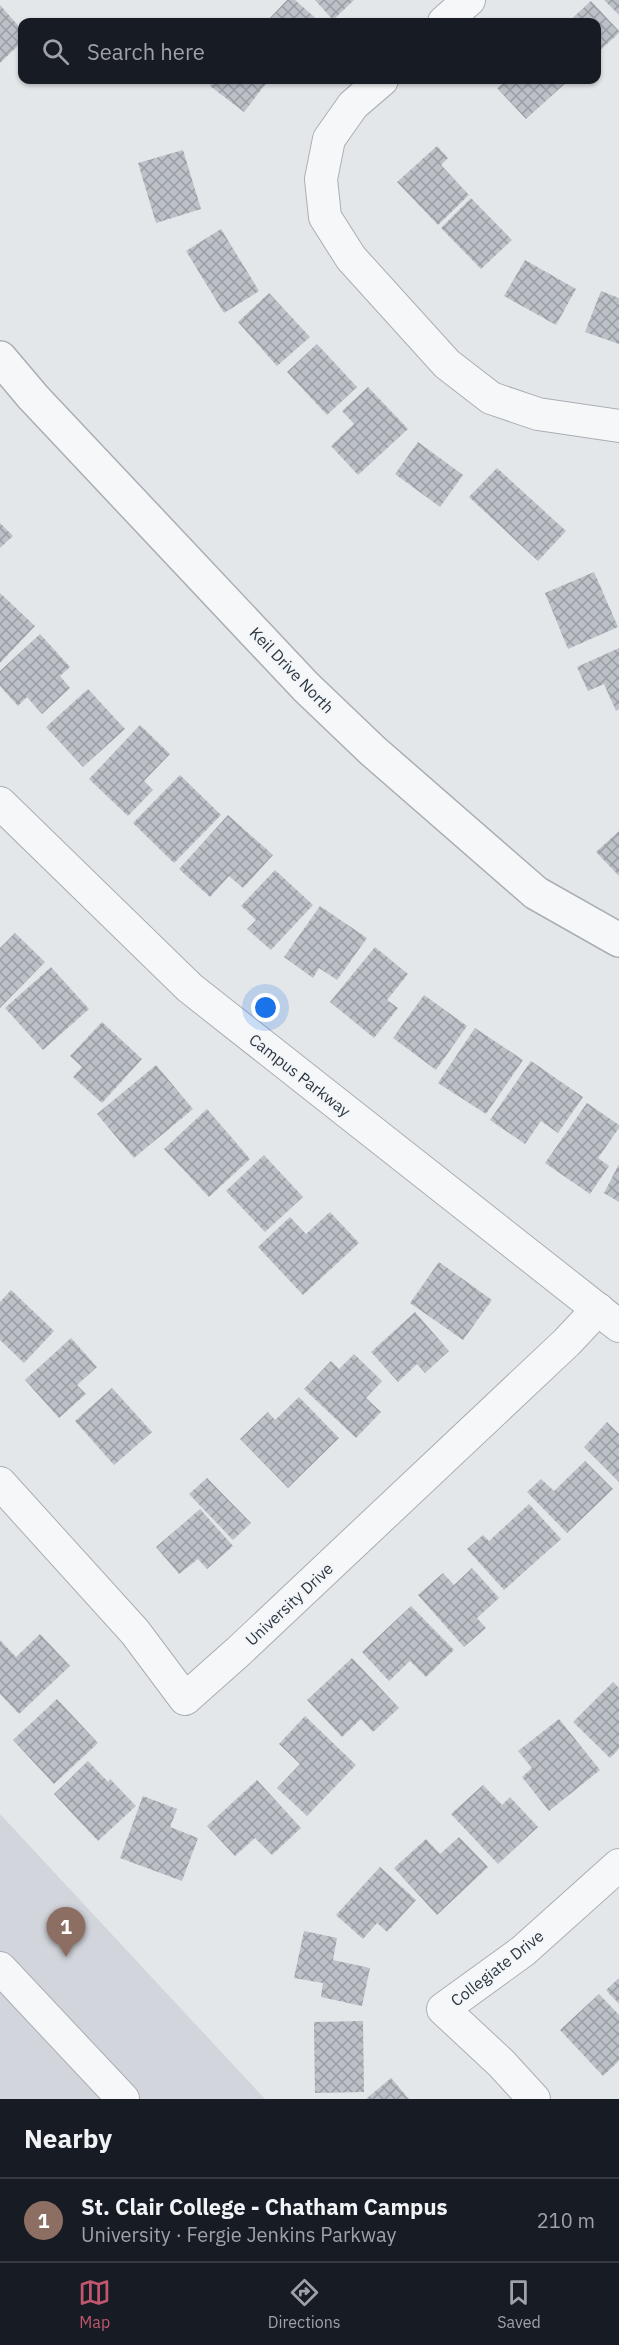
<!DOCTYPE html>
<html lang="en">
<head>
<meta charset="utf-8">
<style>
	:root { --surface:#171b24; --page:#242831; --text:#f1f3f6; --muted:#9ea1a6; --line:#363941; --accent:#c1576f }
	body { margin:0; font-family:"IBM Plex Sans",sans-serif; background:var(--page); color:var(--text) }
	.you { position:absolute; left:266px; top:1008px; width:21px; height:21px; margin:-15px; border:4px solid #fff; border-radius:50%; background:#1a73e8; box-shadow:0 0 0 9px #1a73e833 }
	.badge { display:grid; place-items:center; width:39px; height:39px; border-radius:50%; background:var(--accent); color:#fff; font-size:20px; font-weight:700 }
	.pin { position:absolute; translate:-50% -50px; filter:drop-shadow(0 2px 3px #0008) }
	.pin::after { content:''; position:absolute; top:32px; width:21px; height:18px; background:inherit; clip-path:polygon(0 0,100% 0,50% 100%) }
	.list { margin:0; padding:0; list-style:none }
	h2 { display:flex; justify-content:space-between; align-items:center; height:78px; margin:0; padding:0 24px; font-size:26px }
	h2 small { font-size:20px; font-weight:400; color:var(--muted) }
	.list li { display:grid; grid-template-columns:39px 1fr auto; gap:18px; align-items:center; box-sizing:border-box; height:84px; padding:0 24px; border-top:2px solid var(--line) }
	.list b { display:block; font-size:22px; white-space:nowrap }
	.list p { margin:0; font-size:20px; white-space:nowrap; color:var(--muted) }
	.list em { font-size:20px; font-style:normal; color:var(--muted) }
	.icon { flex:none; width:33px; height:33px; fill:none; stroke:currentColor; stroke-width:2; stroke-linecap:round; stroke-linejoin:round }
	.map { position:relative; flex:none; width:619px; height:2099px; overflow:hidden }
	.search { position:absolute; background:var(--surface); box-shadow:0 2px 4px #0004; left:18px; right:18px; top:18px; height:66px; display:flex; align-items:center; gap:15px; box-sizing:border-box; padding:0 21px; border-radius:12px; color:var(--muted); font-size:22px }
	.sheet { height:162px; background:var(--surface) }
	nav { display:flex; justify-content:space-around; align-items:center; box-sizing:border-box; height:84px; border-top:2px solid var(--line); background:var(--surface); font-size:16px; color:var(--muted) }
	nav a { display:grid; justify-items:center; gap:3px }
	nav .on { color:var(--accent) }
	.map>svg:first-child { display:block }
</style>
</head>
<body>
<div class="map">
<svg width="619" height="2099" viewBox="0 0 619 2099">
	<defs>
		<pattern id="building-cross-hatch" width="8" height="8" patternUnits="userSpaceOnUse" patternTransform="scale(1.5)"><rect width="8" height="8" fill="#bcc0c7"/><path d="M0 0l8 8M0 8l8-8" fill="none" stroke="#999da3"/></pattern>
	</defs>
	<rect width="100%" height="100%" fill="#e4e7ea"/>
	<polygon fill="#d2d6dc" points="0,1814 265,2099 0,2099"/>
	<g fill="url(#building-cross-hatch)">
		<polygon points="287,0 295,0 320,22 266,22"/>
		<polygon points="315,0 354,0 333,20"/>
		<polygon points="604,0 619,0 619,15"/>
		<polygon points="591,1 619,31 619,33 596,54 596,22 568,22"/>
		<polygon points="0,5 22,30 22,42 0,63"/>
		<polygon points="215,80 267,80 268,81 244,112 210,86"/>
		<polygon points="507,80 569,80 526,119 497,88"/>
		<polygon points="437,146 448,158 441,165 469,195 438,225 397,182"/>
		<polygon points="183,150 201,209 156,223 138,163"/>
		<polygon points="471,198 512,240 481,269 441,228"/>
		<polygon points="221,229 259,291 224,313 186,251"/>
		<polygon points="525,260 576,289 556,325 504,296"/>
		<polygon points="601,291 619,298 619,344 585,332"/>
		<polygon points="269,293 310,337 277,366 238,322"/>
		<polygon points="317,344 357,387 327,415 287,372"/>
		<polygon points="368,387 408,429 358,475 331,446 354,424 342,411"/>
		<polygon points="418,442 463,475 440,507 395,474"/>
		<polygon points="497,468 566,531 538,561 469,497"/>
		<polygon points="0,523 13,536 0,548"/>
		<polygon points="594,572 618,627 568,649 545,593"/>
		<polygon points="0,593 35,626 0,663"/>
		<polygon points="40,634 70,667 60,676 70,688 42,714 27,697 18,706 0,686 0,671"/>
		<polygon points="619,648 619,709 616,711 604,684 588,691 577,667"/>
		<polygon points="88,689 125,729 83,767 46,727"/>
		<polygon points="140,725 170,754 144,781 153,790 128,816 89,779"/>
		<polygon points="180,775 221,815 174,863 133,823"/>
		<polygon points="228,815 273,855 243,888 229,876 210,897 179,869"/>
		<polygon points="619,831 619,876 596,852"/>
		<polygon points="275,870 313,905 271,950 247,929 256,920 241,906"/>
		<polygon points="320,906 367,938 337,980 319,968 313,978 284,957"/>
		<polygon points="15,933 45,962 0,1008 0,948"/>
		<polygon points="375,947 408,974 387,1000 398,1008 374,1038 330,1002"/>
		<polygon points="51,967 89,1009 43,1050 5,1008"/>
		<polygon points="424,995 467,1026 436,1070 393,1038"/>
		<polygon points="102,1022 142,1059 102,1103 73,1077 82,1067 70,1056"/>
		<polygon points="475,1028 523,1060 486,1114 438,1083"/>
		<polygon points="531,1061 583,1097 558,1133 541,1121 525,1144 490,1120"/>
		<polygon points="156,1065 193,1109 134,1158 97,1114"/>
		<polygon points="587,1103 619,1125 619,1128 598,1158 609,1166 590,1194 545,1163"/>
		<polygon points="207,1109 250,1159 209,1197 164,1149"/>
		<polygon points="264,1155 303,1197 265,1232 226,1191"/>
		<polygon points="619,1164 619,1202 604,1193"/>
		<polygon points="330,1212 359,1243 303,1295 258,1247 290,1217 306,1234"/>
		<polygon points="439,1262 492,1300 463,1340 410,1303"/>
		<polygon points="11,1290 54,1331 24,1363 0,1340 0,1302"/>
		<polygon points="415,1312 449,1351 425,1373 417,1364 398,1382 371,1352"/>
		<polygon points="71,1338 97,1367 77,1385 86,1394 59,1418 25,1380"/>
		<polygon points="354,1354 382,1381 366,1398 381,1412 356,1438 304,1389 331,1361 339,1369"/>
		<polygon points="112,1388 152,1432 114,1465 75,1421"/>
		<polygon points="299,1397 339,1438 288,1488 240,1439 268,1412 275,1420"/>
		<polygon points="607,1422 619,1434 619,1482 584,1447"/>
		<polygon points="585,1461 613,1489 567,1533 527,1492 541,1479 554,1491"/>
		<polygon points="207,1478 251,1523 233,1540 189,1494"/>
		<polygon points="529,1504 561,1539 504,1590 467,1549 483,1535 489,1541"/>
		<polygon points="200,1509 233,1546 207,1569 198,1559 179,1574 156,1547"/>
		<polygon points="472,1568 499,1598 477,1618 486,1628 464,1647 418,1595 443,1573 454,1585"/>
		<polygon points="411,1606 454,1650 426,1677 410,1661 389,1681 362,1652"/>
		<polygon points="40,1634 70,1666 19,1714 0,1694 0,1640 16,1657"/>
		<polygon points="352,1658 399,1708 373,1732 361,1719 342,1737 307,1700"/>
		<polygon points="613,1682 619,1688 619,1749 610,1758 573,1722"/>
		<polygon points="57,1699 98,1743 54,1784 13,1740"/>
		<polygon points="305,1716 356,1765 307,1816 277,1788 300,1764 279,1744"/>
		<polygon points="559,1719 600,1770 549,1811 522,1777 532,1768 518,1751"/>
		<polygon points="88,1761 108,1782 110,1779 136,1806 98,1841 54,1794"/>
		<polygon points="257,1780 301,1828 272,1855 255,1838 235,1856 207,1826"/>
		<polygon points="483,1785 502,1805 510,1797 538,1827 498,1864 451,1814"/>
		<polygon points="143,1796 177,1809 170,1827 198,1838 182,1881 120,1858"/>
		<polygon points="459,1837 488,1867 437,1915 394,1868 426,1839 440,1854"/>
		<polygon points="380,1867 416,1900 387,1932 377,1923 363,1939 336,1915"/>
		<polygon points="304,1931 337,1938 333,1960 370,1968 362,2006 321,1997 323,1983 294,1978"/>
		<polygon points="619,1978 619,2004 606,1990"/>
		<polygon points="599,1994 619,2015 619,2061 603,2076 560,2030"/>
		<polygon points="363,2021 364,2092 315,2093 314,2022"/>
		<polygon points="391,2078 409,2099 366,2099"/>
	</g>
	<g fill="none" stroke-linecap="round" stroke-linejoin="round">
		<defs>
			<g id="minor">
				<polyline points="444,22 469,0"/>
				<polyline points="382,80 353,105 329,139 321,179 325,217 351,258 447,364 491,398 538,414 619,426"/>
				<polyline points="0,803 190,988 619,1326"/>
				<polyline points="0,1483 135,1632 185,1699 239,1651 567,1342 598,1309"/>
				<polyline points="0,1968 123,2099"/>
				<polyline points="534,2099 501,2063 443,2009 523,1951 619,1865"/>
			</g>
			<polyline id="tertiary" points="0,358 33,397 306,687 373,751 536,893 619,940"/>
		</defs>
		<use href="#minor" stroke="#a9aeb4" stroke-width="34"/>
		<use href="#tertiary" stroke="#a9aeb4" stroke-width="36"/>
		<use href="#minor" stroke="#f6f7f9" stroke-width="32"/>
		<use href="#tertiary" stroke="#f6f7f9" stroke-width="33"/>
	</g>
	<g text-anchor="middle" stroke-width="4.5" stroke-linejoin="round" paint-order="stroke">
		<g font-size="16" fill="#2d3641" stroke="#f3f6f8">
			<text transform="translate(292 670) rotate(46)" y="6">Keil Drive North</text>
			<text transform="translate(300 1075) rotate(38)" y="6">Campus Parkway</text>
			<text transform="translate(289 1604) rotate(-43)" y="6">University Drive</text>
			<text transform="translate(497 1968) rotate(-38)" y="6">Collegiate Drive</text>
		</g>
	</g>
</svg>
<div class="you"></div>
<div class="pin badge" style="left:66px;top:1957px;background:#8d6e63">1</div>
<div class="search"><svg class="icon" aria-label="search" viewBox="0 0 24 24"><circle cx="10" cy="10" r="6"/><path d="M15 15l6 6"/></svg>Search here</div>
</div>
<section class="sheet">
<h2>Nearby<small></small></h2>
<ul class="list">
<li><span class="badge" style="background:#8d6e63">1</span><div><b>St. Clair College - Chatham Campus</b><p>University · Fergie Jenkins Parkway</p></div><em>210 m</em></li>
</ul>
</section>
<nav>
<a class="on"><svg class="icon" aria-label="map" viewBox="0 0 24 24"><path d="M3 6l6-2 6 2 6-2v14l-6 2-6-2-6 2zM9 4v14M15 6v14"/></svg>Map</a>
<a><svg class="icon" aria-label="directions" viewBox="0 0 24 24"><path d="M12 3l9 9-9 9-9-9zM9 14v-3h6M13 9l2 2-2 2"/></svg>Directions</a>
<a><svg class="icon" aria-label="saved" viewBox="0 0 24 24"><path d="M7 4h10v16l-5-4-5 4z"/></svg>Saved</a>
</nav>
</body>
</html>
